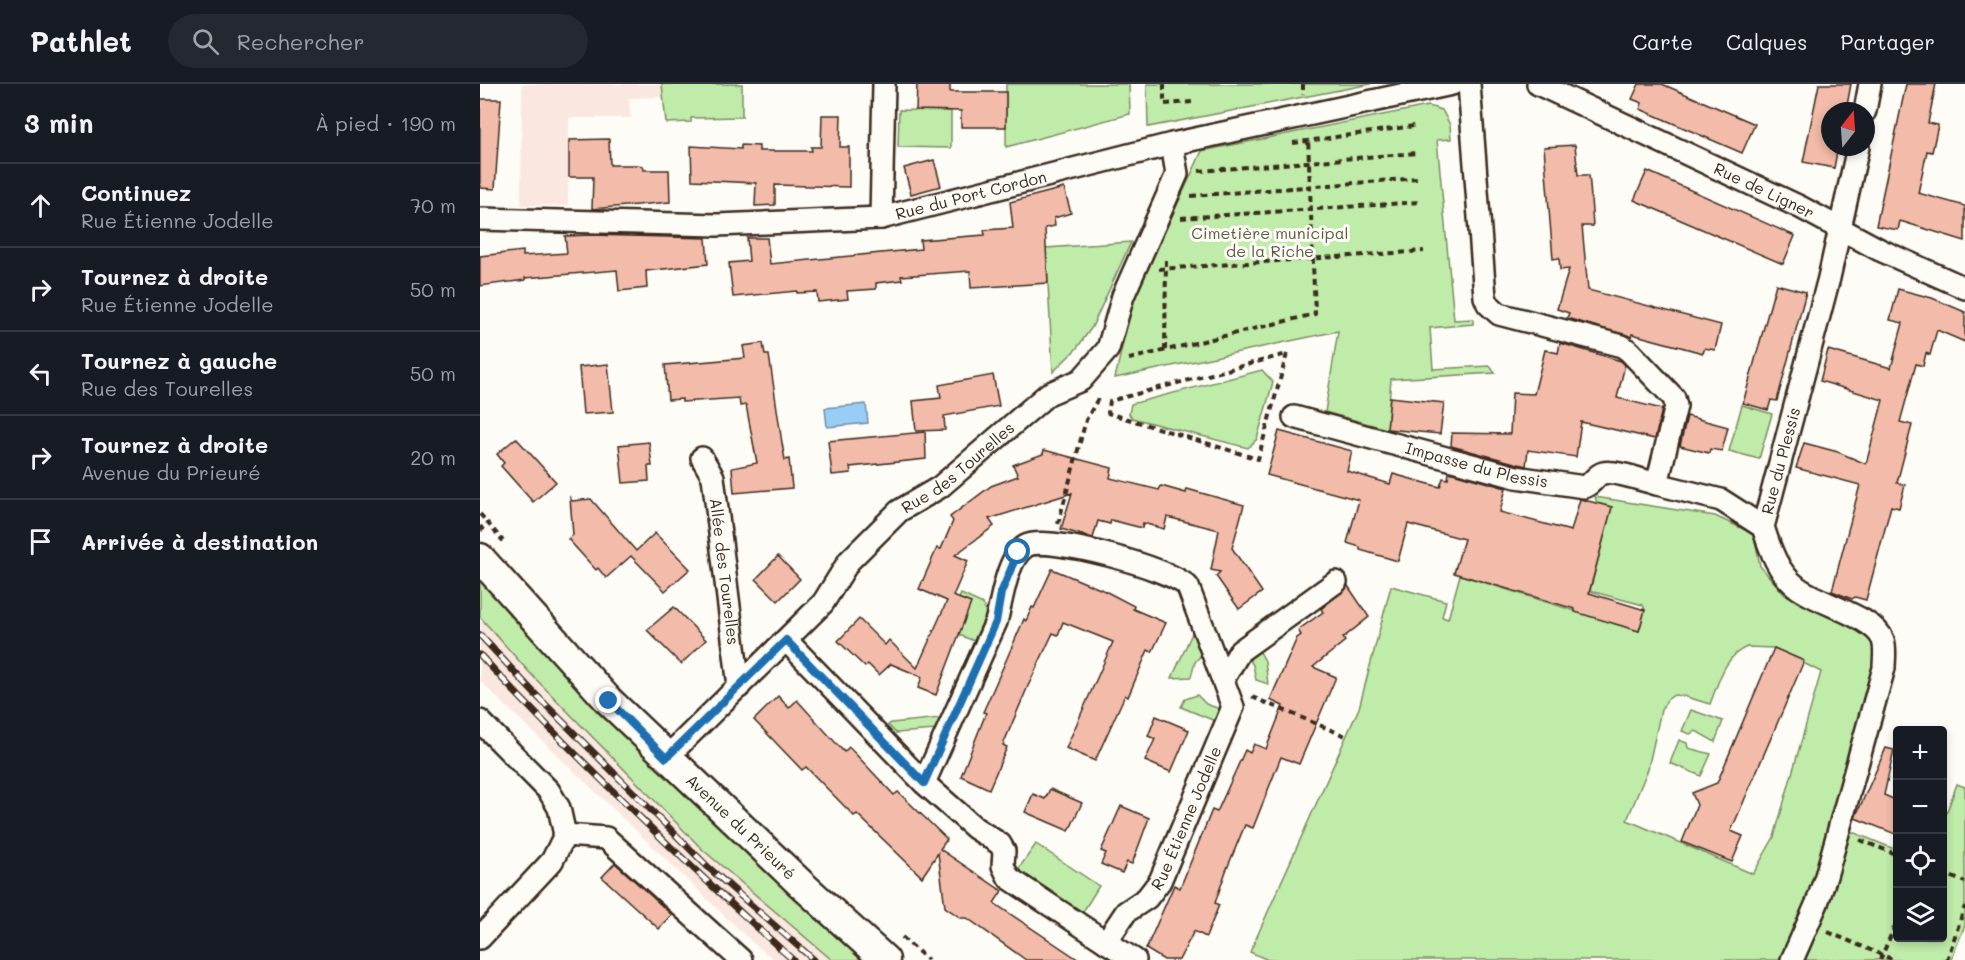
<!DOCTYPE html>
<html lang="fr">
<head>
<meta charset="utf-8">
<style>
	:root { --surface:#171b24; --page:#242831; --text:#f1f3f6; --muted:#9ea1a6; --line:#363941 }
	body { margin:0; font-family:Mali,sans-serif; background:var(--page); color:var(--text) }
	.controls { position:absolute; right:18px; bottom:18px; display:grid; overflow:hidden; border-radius:6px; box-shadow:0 3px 9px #0003 }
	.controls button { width:54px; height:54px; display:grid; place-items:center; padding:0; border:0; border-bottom:2px solid var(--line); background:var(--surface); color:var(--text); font:30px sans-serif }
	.compass { position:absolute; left:1341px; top:18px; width:54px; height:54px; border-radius:50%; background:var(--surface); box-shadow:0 3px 9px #0003; rotate:17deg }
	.stop { position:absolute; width:18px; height:18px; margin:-14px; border:4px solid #1f6fb2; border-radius:50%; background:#fff }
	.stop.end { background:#1f6fb2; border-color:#fff; box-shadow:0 2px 6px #0008 }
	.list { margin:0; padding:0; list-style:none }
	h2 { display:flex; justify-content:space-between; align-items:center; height:78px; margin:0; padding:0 24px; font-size:26px }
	h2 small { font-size:20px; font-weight:400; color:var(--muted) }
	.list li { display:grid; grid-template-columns:39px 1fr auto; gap:18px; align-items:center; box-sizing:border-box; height:84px; padding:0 24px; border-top:2px solid var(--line) }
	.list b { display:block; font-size:22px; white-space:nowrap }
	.list p { margin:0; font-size:20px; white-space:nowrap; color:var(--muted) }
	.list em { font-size:20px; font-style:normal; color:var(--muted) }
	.icon { flex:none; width:33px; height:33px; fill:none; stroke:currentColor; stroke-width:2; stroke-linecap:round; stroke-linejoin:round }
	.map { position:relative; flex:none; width:1485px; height:876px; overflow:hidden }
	header { display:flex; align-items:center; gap:36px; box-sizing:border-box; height:84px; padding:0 30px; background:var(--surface); border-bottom:2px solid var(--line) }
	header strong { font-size:28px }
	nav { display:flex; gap:33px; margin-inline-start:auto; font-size:21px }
	.search { width:420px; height:54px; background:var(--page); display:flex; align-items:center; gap:15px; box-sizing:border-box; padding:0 21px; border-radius:33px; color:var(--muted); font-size:22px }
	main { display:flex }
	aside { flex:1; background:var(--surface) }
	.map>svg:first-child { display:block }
</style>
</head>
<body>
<header>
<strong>Pathlet</strong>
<div class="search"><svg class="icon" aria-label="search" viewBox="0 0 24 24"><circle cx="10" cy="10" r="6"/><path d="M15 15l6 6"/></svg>Rechercher</div>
<nav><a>Carte</a><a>Calques</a><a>Partager</a></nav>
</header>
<main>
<aside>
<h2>3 min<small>À pied · 190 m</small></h2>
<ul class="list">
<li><svg class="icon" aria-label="ahead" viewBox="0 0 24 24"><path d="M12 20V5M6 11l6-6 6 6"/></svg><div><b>Continuez</b><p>Rue Étienne Jodelle</p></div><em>70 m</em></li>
<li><svg class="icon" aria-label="right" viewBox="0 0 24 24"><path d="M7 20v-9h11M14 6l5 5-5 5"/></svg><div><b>Tournez à droite</b><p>Rue Étienne Jodelle</p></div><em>50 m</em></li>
<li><svg class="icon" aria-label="left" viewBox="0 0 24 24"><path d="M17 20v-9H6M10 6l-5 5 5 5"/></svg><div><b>Tournez à gauche</b><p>Rue des Tourelles</p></div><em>50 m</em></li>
<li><svg class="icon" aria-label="right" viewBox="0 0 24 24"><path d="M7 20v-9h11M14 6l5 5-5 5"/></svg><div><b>Tournez à droite</b><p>Avenue du Prieuré</p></div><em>20 m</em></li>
<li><svg class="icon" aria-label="arrive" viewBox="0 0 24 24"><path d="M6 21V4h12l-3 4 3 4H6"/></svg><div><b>Arrivée à destination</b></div></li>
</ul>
</aside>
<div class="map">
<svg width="1485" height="876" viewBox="0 0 1485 876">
	<rect width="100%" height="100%" fill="#fdfcf7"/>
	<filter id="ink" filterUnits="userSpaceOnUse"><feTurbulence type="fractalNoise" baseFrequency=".0167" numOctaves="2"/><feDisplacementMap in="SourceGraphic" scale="12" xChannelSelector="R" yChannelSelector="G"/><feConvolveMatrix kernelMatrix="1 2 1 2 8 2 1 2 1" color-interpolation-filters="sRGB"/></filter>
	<g filter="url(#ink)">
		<g fill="#fae8e0">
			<polygon points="42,0 182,0 182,13 149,14 151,34 89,34 88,122 41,121"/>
			<polygon points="0,533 48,587 223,766 352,876 295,876 273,859 0,597"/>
		</g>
		<g fill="#bfeca9" stroke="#7d8b64" stroke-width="1.5" fill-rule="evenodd">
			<polygon points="182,0 262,0 262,33 211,34 211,38 186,39"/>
			<polygon points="526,0 649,0 650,30 526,63"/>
			<polygon points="667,0 891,0 668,43"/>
			<polygon points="948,22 962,26 970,41 971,55 957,56 974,236 993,235 993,240 950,244 953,285 1010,282 1015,289 911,295 907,345 845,328 858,247 635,294 652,219 722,67"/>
			<polygon points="419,26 471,27 471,64 418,63"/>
			<polygon points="651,158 612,243 597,264 573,288 566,164"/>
			<polygon points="782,286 793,298 777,355 768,364 652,334 649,330 651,320"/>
			<polygon points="1262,321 1292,330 1279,375 1249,367"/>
			<path d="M 1115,413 L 1235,432 L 1274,450 L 1280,482 L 1305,511 L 1379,536 L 1393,556 L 1396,584 L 1355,716 L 1334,804 L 1302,876 L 788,876 L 770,868 L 879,624 L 911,502 L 966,517 L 962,533 L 968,535 L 980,491 L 1159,547 L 1165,526 L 1163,521 L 1110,507 L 1132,423 L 1117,419 ZM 1267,563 L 1294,564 L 1341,588 L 1294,753 L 1273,790 L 1147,736 L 1168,685 L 1181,626 L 1187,616 L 1194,611 L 1203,612 L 1230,620 C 1239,598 1244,572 1267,563 Z"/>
			<polygon points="0,492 388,876 352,876 223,766 48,587 0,533"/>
			<polygon points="481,510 503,520 506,530 494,557 465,545"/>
			<polygon points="713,547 723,569 715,578 711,593 692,594"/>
			<polygon points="779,566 785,577 788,600 776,596 773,581 768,573"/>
			<polygon points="717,611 726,620 740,625 735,637 701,623 705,615"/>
			<polygon points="1211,626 1243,637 1235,658 1216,647 1210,650 1202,647"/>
			<polygon points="460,634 455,646 416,649 408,641 411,639"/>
			<polygon points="1199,656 1207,659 1208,664 1231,670 1221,692 1190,679"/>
			<polygon points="1477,700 1485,703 1485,841 1471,876 1325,876 1349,822 1370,747 1417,766 1418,854 1462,854 1463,738"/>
			<polygon points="556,760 619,802 601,831 542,793 539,784"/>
		</g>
		<polygon fill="#98cef6" stroke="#738ca0" stroke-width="1.5" points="386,320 388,339 347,343 345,324"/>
		<g fill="#f3bba9" stroke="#3b2a1e" stroke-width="1.5">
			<polygon points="437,0 470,0 470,8 526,8 526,43 481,43 481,27 436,26"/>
			<polygon points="1159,0 1182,0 1275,40 1262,69 1160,25 1162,19 1152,15"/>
			<polygon points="1339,0 1371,0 1366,27 1350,27 1350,63 1358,63 1354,84 1323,78"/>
			<polygon points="1426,0 1456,0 1448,39 1458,41 1452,68 1447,67 1438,109 1485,122 1485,157 1420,137 1418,146 1396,142"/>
			<polygon points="0,15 21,15 15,105 0,104"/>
			<polygon points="342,31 361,31 360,63 369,63 369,103 295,101 295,121 275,122 276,99 212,96 211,62 261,65 261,61 279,62 279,67 332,67 331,63 341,63"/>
			<polygon points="129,55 130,81 157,81 163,82 164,86 189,86 190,118 112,125 113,93 89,93 89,56"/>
			<polygon points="1095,61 1098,91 1109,91 1110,101 1113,142 1102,142 1108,206 1241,241 1235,266 1225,264 1223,269 1152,250 1151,253 1087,234 1089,229 1077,225 1089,185 1080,186 1079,174 1073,175 1064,63"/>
			<polygon points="454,76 461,102 431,110 424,84"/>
			<polygon points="1167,87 1315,152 1303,180 1154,116"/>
			<polygon points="584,104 591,129 574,134 575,142 565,144 568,199 491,204 490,187 421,192 422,196 396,199 396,205 367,207 368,215 338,218 337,208 317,209 317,207 253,213 249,179 269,177 267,154 287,154 290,180 441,165 440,156 505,151 504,146 533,144 530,118"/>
			<polygon points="111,151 226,154 228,180 166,187 167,204 139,207 137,186 45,194 45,196 0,202 0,172 43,167 43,172 87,169 85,152"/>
			<polygon points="1296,200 1326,208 1297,317 1291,316 1288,326 1263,319"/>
			<polygon points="1418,205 1452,214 1485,228 1485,258 1457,246 1450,271 1446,269 1443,282 1436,280 1420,338 1432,341 1417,399 1425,401 1419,424 1411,422 1386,516 1375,513 1372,515 1352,507 1380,401 1316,384 1324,359 1358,368 1386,380 1403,316 1340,297 1348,266 1411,284 1423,239 1410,236"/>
			<polygon points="283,259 285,271 289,271 302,359 305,376 309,375 312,404 254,409 252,384 277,379 266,321 260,322 259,314 202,318 202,315 188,316 185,281 265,274 263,262"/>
			<polygon points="1080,259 1141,277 1145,281 1137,314 1182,325 1175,355 1101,338 1096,373 1048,366 1046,382 971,362 972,349 1030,350 1032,309 1054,310 1065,266 1078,269"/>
			<polygon points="128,280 133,328 103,330 99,283"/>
			<polygon points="513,291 519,322 464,332 465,346 436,347 433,317 461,314 459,301"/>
			<polygon points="910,313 964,319 960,350 907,345"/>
			<polygon points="1207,332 1248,343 1242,367 1230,365 1229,369 1200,362"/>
			<polygon points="799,347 872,367 867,387 910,400 913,390 960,403 963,394 968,395 969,388 1026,404 1020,428 1091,447 1100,415 1132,423 1109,509 1165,526 1159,547 1095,528 1095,525 974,489 984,455 928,440 918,477 880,466 880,463 867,459 879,416 787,391"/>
			<polygon points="445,348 446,375 370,383 371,389 352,391 348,357"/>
			<polygon points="36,354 76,398 53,418 21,382 24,379 17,370"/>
			<polygon points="169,358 172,382 168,382 169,397 143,399 139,361"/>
			<polygon points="564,366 632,384 630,394 679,406 681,402 706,409 707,405 764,421 752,464 782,508 759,525 736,492 740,488 731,486 739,446 687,433 684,445 663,439 662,444 631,436 630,440 618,437 613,454 581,445 592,409 509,435 514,442 475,471 488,477 473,512 491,519 456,611 438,604 442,593 411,580 399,591 388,580 385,583 358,557 379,535 405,561 409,556 437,584 467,517 439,505 457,464 461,465 473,437 470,433 511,402 538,392 533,381 563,370"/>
			<polygon points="90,414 92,417 111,415 156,467 175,449 210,485 185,507 151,472 126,494 118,484 116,486 88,455 93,451"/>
			<polygon points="298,472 320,495 298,517 276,495"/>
			<polygon points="572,485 625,507 654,522 653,525 686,539 672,568 668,566 648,613 645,611 615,677 586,664 633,558 583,538 578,551 573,549 548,602 523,661 527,663 509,705 481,692 506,629 503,628 524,581 544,535 546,537 552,523 554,524"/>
			<polygon points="868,502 889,533 863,554 865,557 833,583 856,593 819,680 801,673 773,744 765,741 746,787 735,819 739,821 726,853 714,847 699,876 684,876 666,865 694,801 700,804 732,726 737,728 765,666 770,669 774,660 786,665 803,622 790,616 817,554 821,551 818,546 843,528 841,525"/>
			<polygon points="194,523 226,556 201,580 167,546"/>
			<polygon points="1294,564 1324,577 1251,747 1263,752 1252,778 1202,758 1217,721 1212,709 1237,699"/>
			<polygon points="298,612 309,624 317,616 364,668 369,663 414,711 418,708 467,755 460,765 522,807 514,819 599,876 546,876 487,834 481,834 465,823 458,769 442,793 377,730 374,732 326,683 322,686 274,636"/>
			<polygon points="676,632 709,646 691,688 665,677 675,655 668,652"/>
			<polygon points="1406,664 1414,666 1404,711 1418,717 1418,751 1375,734"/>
			<polygon points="570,705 602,719 589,747 545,728 553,710 565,715"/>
			<polygon points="641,722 669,734 652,780 647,778 642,789 621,780 626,769 621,767"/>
			<polygon points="135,779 192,831 179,845 122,793"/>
		</g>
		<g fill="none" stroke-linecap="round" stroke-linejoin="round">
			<defs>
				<g id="street">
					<polyline points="989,0 1005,213 1008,220 1019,230 1142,262 1149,267 1194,314 1196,322 1177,400 1241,416 1283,443"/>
					<path id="s1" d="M 1058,0 L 1320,123 L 1400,166 L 1485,204"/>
					<polyline points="1385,27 1390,0"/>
					<polyline points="401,134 404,0"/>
					<path id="s2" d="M 0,135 L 237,141 L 401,134 L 692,60 L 972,0"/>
					<path id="s3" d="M 814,333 L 1036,393 L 1104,403 C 1112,401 1115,391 1123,389 C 1134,386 1165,397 1177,400"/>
					<path id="s4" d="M 222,374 L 233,393 L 259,603"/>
					<path id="s5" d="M 306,556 L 444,699 L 495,744 L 520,760 L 524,767 L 523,782 L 529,794 L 626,858 L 646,828 L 667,814 L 680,797 L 753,623 L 708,503 C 694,485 566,450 546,462 C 526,474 522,518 516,538 L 444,699"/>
					<polyline points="744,594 760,567 856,498"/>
					<polyline points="0,637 69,707 79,724 85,751 72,777 0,854"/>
					<path id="s6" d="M 186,674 L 343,519 L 369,477 L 419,427 L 460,403 L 568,310 L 601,296 L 628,265 L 643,212 L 697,90 L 692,60"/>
					<polyline points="85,751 126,754 261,876"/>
					<polyline points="626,858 655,876"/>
					<path id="s7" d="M 1312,876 L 1337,819 L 1346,792 L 1404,584 C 1404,575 1406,565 1403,556 C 1394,532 1338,520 1317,503 C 1298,489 1290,465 1283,443 L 1349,194 L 1378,63"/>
				</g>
				<g id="secondary">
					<path id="s8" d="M 0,474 L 129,617 L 321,800 L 405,876"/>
				</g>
			</defs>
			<use href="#street" stroke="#3b2a1e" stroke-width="26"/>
			<use href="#secondary" stroke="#3b2a1e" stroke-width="33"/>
			<g stroke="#3b2a1e" stroke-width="4" stroke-dasharray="6 4.5" stroke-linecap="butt">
				<polyline points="684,0 684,20 713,18"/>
				<polyline points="823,0 823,11"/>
				<polyline points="813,59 934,42"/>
				<polyline points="719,87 936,69"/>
				<polyline points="711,112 938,94"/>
				<polyline points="701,134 940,118"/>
				<polyline points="679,185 944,167"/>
				<polyline points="685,266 686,174"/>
				<polygon points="807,270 778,375 628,329 630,317"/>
				<polyline points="649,275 835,230 828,54"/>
				<polyline points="0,430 23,457"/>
				<polyline points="578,440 606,336 620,311"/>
				<polyline points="0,442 6,450"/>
				<polyline points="772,613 868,653"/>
				<polyline points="1380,756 1418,771"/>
				<polyline points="1462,789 1485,798"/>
				<polyline points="1348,848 1414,876"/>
				<polyline points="422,853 448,876"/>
				<polyline points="1400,876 1418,835"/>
				<polyline points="1467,876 1485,822"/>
			</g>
			<use href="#street" stroke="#fdfcf7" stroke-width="21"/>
			<use href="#secondary" stroke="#fdfcf7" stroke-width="28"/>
			<defs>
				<g id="rail">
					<polyline points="0,551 55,610 229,784 334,876"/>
					<path d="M 0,571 C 100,678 205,779 313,876"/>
				</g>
			</defs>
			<use href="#rail" stroke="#3b2a1e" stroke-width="7"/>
			<use href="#rail" stroke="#fdfcf7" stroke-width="4.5" stroke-dasharray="14" stroke-linecap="butt"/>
		</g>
	</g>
	<g fill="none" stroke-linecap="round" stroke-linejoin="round" filter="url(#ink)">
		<polyline stroke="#1f6fb2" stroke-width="8" points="129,617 186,674 306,556 444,699 516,538 521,509 538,468"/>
	</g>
	<g text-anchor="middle" stroke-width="6" stroke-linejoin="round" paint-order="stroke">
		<g font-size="16" fill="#3b2a1e" stroke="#fdfcf7">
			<text dy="6" stroke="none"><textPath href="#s1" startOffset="250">Rue de Ligner</textPath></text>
			<text dy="6" stroke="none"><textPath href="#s2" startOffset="494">Rue du Port Cordon</textPath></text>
			<text dy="6" stroke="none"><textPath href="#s7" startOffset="576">Rue du Plessis</textPath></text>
			<text dy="6" stroke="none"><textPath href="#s3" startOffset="189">Impasse du Plessis</textPath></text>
			<text dy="6" stroke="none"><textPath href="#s6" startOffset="414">Rue des Tourelles</textPath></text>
			<text dy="6" stroke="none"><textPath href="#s4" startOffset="117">Allée des Tourelles</textPath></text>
			<text dy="6" stroke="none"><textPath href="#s5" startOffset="600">Rue Étienne Jodelle</textPath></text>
			<text dy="6" stroke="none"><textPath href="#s8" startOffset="375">Avenue du Prieuré</textPath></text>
		</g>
		<g font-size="16" fill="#5c5a41" stroke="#fdfcf7">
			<text x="790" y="155">Cimetière municipal<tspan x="790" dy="18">de la Riche</tspan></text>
		</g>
	</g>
</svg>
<div class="controls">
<button>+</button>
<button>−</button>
<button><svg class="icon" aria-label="locate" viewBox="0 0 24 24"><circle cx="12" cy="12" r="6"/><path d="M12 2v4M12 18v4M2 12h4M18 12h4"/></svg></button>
<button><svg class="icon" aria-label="layers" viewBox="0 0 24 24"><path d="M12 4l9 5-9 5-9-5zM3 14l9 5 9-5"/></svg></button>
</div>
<svg class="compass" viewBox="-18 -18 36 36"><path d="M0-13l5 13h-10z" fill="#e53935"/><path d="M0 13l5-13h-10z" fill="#9ea1a6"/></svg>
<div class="stop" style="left:538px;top:468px"></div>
<div class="stop end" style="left:129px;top:617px"></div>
</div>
</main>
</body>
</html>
